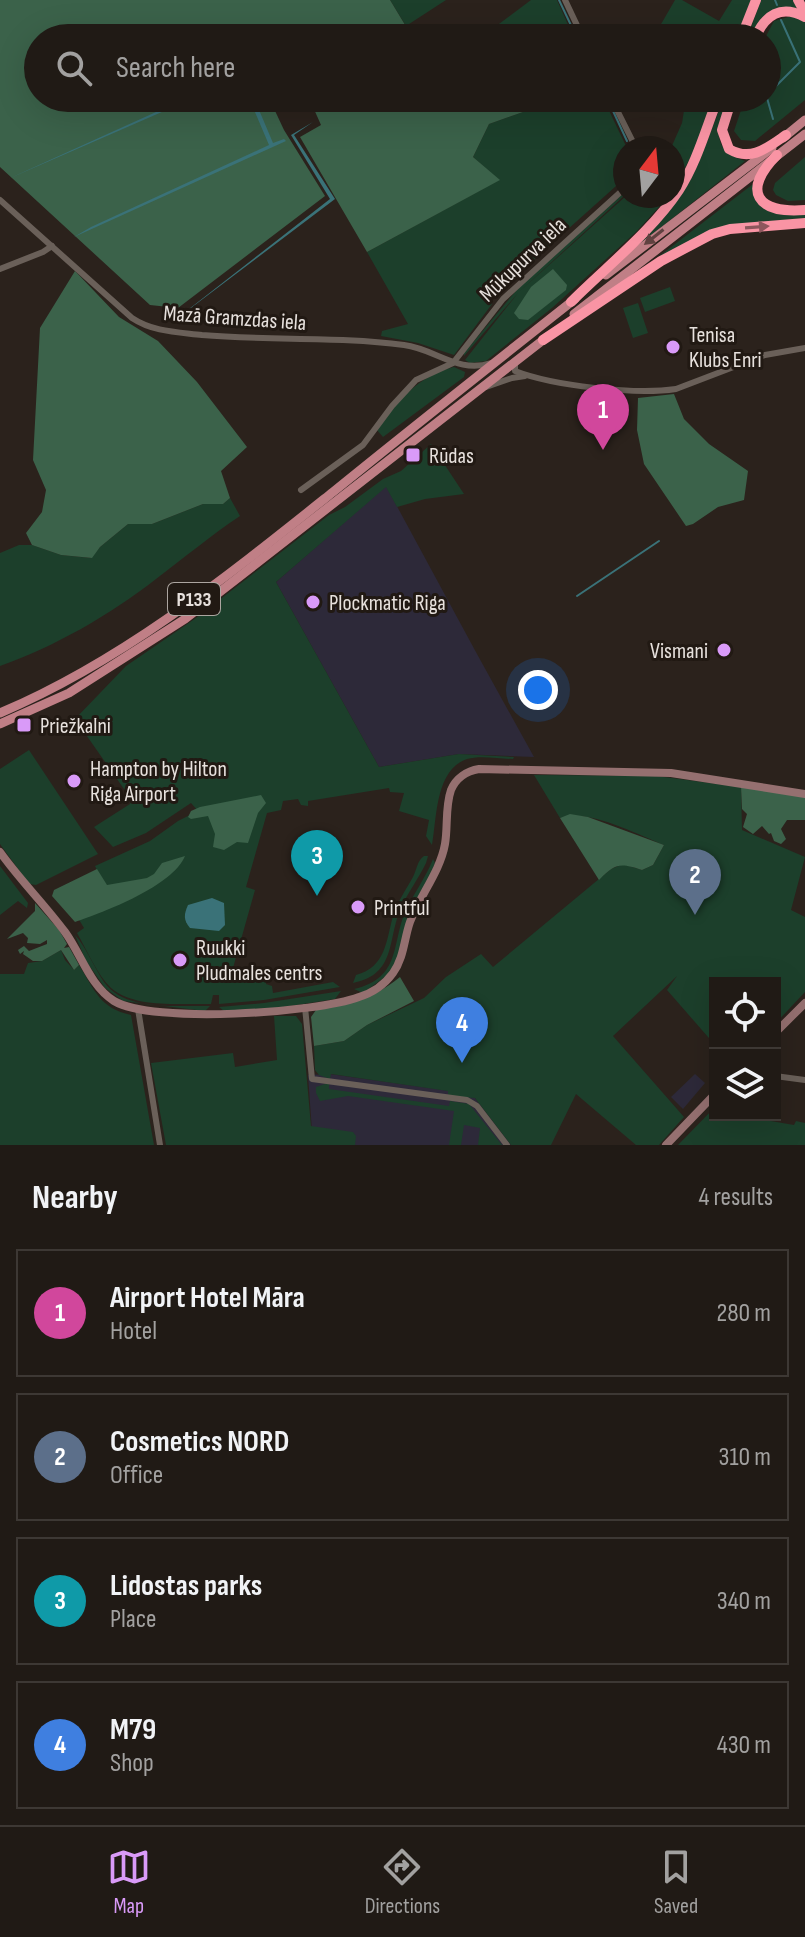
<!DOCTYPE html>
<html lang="en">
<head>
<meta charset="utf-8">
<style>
	:root { --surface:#201a15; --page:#2d2722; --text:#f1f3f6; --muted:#a2a1a0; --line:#3d3834; --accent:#d99af8 }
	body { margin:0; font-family:"Sofia Sans Condensed",sans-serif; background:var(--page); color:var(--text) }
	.controls { position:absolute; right:24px; bottom:24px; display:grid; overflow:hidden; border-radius:0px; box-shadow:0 8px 32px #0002 }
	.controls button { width:72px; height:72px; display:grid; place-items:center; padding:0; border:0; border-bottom:2px solid var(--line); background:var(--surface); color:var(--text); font:40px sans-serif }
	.compass { position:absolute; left:613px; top:136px; width:72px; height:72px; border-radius:50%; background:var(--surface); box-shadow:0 8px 32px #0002; rotate:16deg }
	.you { position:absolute; left:538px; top:690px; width:28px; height:28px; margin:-20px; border:6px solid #fff; border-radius:50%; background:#1a73e8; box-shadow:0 0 0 12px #1a73e833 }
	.badge { display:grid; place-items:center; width:52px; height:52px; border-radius:50%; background:var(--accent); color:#fff; font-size:26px; font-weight:700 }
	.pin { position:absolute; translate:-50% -66px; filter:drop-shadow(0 2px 4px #0008) }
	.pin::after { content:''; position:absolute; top:42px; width:28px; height:24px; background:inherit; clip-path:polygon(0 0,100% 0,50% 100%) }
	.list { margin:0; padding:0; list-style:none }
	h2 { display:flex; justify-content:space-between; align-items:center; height:104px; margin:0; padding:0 32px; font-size:34px }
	h2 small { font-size:26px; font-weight:400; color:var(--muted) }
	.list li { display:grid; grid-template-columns:52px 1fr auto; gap:24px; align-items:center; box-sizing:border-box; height:128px; margin:0 16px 16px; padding:0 16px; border:2px solid var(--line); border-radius:0px }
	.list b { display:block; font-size:30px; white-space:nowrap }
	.list p { margin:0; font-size:26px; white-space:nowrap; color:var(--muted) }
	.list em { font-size:26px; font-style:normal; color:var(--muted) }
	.icon { flex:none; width:44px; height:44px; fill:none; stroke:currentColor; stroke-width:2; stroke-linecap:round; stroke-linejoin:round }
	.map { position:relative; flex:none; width:805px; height:1145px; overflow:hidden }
	.search { position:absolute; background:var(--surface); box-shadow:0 8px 32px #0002; left:24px; right:24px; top:24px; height:88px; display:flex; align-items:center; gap:20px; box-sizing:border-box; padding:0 28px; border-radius:44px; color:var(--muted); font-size:30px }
	.sheet { height:680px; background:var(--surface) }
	nav { display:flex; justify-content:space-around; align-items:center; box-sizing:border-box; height:112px; border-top:2px solid var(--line); background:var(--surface); font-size:22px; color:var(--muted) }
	nav a { display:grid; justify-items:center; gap:4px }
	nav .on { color:var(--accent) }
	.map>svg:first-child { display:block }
</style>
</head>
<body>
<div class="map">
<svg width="805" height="1145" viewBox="0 0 805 1145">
	<rect width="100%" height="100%" fill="#2b221c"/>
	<g fill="#2d2939">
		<polygon points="386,486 477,654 534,757 459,754 379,767 276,582"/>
		<polygon points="330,1074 458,1092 475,1098 511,1145 313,1145 308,1075"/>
		<polygon points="695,1074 705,1083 683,1109 671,1097"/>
	</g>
	<g fill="#1c3f2b">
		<polygon points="390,0 446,0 406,26"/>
		<polygon points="531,0 557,0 574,38 480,38"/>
		<polygon points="675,0 682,0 719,21 732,0 751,0 737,38 653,38"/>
		<polygon points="761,0 795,0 799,9 784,8 753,38 747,38"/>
		<polygon points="792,16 805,22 805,100 755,141 741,140 734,131 745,98 767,98 767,38 765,38 774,21"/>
		<polygon points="563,98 603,98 627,148 625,178 490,299 492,304 454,355 418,343 381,336 382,331 408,324 367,252 499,180 473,157 489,124"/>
		<polygon points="686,98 714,98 693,153 673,190 671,148 682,123"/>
		<path d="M 724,98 L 729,98 C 719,129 708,148 745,161 L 626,255 L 698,164 Z"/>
		<polygon points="805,157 805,200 788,201 776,195 773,190 775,183"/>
		<polygon points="753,184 766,209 781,214 805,213 805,218 750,223 640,271"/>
		<polygon points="625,192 625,195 519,292 626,196 669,196 636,232 552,308 486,361 470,363 465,360 518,293 464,356 464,353 520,286"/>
		<polygon points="670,287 675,301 645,312 640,298"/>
		<polygon points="638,303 648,333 633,338 623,308"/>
		<path d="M 454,367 L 465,372 L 464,377 L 383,437 L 377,430 C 398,400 418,376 454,367 Z"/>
		<path d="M 431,444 L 464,494 L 425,499 L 397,507 L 386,487 L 276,582 L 379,767 L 459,754 L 514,757 L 513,759 C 499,759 481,755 467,759 C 435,770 437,818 432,845 L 426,836 L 429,820 L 399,811 L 404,793 L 390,792 L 389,788 L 308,801 L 308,806 L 301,805 L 298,799 L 283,801 L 281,810 L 267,813 L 246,887 L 255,890 L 233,968 L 267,978 L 266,984 L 272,986 L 273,993 L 333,982 L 340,987 L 264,1000 L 219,1004 L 219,995 L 213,995 L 211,1004 C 182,1003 135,1009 111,988 C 97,975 87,950 77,933 L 84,928 L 60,888 L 97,870 L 95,866 L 150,841 L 178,821 L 198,811 L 191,803 L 146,833 L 113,847 L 94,827 L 130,804 L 131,799 L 75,719 L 126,666 L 196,618 L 329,515 L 345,507 L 383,479 L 401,471 Z"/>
		<path d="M 230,498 L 240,516 C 210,536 184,558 156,579 C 110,615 54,647 0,666 L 0,553 L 19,545 L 32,545 L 61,555 L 91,558 L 100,547 L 128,524 L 152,524 L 203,504 L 223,504 Z"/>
		<polygon points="29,750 98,854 36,885 29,884 0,844 0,769"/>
		<path d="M 534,775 L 656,776 L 741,787 L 742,830 L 805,857 L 791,910 L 805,917 L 805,992 L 775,1024 L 775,983 L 715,983 L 715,1045 L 667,990 L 677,976 L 613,1036 L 684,1117 L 659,1145 L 636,1145 L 576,1094 L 551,1145 L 511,1145 L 475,1098 L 448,1096 L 448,1091 L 331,1074 L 330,1079 L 319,1075 L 315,1070 L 314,1046 L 344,1041 L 367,1025 L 424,998 L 446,977 L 481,954 L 493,967 L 611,869 L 623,864 L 642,870 L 653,865 L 664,845 C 636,834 588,808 560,818 Z"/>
		<path d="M 424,856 L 428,856 L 426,863 C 419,878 408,892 401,908 C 387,939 397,974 353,983 L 356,975 C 386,967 386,941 393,916 C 397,902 406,890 413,877 C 417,869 417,861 424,856 Z"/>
		<path d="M 433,859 L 435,863 L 398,959 L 389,974 L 363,993 L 354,989 C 402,978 391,943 406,910 C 414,893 426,877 433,859 Z"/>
		<polygon points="0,866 28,903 27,908 18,901 0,915"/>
		<path d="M 75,935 C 86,947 94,967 104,982 C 125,1012 178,1005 210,1006 L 205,1011 L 123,1001 L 105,988 L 86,961 Z"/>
		<path d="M 61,950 L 65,960 L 74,970 L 79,965 C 95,991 100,1008 131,1015 L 154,1145 L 0,1145 L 0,974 L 24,974 L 28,963 L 42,961 Z"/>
		<polygon points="341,991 335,999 277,1008 224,1011 219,1007 264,1003"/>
		<polygon points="274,1016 296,1016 302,1024 311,1126 353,1132 356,1136 355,1145 166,1145 151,1063 233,1053 235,1067 277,1060"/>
		<polygon points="325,1084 329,1084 329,1089 449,1106 450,1101 469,1104 502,1145 478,1145 480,1128 464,1125 461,1145 449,1145 454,1111 348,1096 320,1101 316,1093 316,1087"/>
		<polygon points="715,1107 715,1115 748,1115 748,1117 794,1125 796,1121 805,1123 805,1145 678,1145"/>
	</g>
	<g fill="#3b624a">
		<polygon points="0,0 390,0 413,38 38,38 38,98 269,98 284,130 325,196 178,308 150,305 0,167"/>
		<polygon points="309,98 563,98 489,124 473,157 500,180 367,252 300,137 321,125"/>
		<polygon points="553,269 567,285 566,290 528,320 519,319 514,313 531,287"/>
		<polygon points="75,271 119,317 158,341 197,382 247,447 221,471 230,498 223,504 203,504 152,524 128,524 100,547 92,558 61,555 32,545 26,533 42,512 46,490 33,460 40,328"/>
		<polygon points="674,394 684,419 709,444 748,471 744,500 718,507 693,524 686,526 644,464 637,430 638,398"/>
		<polygon points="741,787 805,797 805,820 787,820 781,829 786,839 781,844 774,841 771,833 769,834 762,826 753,834 743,827 747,814 742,809"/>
		<polygon points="261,795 266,803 258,813 248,843 237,842 224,850 213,847 215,834 208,816 191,819 188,817 191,811 200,807"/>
		<path d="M 570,814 L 588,817 L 664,845 L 653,865 L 642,870 C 620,863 616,863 599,880 L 560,818 Z"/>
		<path d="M 185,856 C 173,886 104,912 75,922 L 52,896 L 54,890 L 97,869 L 107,885 L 147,878 L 154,874 L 162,863 Z"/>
		<polygon points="35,903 59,930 67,944 64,948 69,947 79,965 74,970 61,950 42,961 33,961 23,954 24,951 20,954 18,950 24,946 29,951 47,944 47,940 40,944 27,943 28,938 23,933 7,939 35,911"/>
		<path d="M 400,977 L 414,1001 L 367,1025 L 344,1041 L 314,1046 L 311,1017 L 316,1010 C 352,1003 370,1001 400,977 Z"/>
	</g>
	<g fill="#3a7278">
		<polygon points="187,98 194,98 8,179"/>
		<polygon points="249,98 254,98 273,143 284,139 286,141 74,237 91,227 269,145"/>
		<polygon points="313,122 294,135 335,199 171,323 330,199 291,135"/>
		<path d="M 212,898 L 224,903 L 225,925 L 219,931 L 190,928 C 183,920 184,914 188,905 Z"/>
	</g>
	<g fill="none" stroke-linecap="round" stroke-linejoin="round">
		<g stroke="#3a7278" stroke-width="2">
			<polyline points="559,0 577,38"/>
			<polyline points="775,0 777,5"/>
			<polyline points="767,95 800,62 781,20"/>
			<polyline points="607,98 627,141"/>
			<polyline points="767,98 773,119"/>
			<polyline points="577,596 659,541"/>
		</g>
		<g stroke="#6a6059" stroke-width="6">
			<polyline points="565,0 583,38"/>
			<polyline points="611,98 636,148"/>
			<path d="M 0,200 L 132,318 C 153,332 177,332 202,335 C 269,341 338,336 404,345 C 436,349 458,374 491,363"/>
			<polyline points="0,269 43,252 52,246"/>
			<path d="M 515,363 L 515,371 C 554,386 635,395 676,389 L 765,355 L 805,348"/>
			<polyline points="486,387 512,378 525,376"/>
			<polyline points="301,490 363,445 392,406 416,380 453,363 503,299 625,188"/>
			<polyline points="305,1007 312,1079 467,1100 477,1106 507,1145"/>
			<polyline points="138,1009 160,1145"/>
			<polyline points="775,1076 805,1080"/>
		</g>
		<g stroke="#957070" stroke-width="8">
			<path d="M 0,852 C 20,880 45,905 65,932 C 81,954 90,986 114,1001 C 152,1024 316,1013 359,997 C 372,993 385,984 393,973 C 404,958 404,939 410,922 C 420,895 440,872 445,844 C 448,827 445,807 451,790 C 456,778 467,771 479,769 L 671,773 L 805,794"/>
			<polyline points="775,1033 805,1003"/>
			<polyline points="666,1145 715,1094"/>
		</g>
		<g stroke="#c07f86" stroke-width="9">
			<polyline points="783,138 805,120"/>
			<polyline points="606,275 772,148"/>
			<polyline points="574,314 805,134"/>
			<path d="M 0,713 C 123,661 229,575 333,492 C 413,427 494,363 575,299"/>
			<polyline points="0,724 69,693 185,619 547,337"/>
		</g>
		<g stroke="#f994a4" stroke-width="10">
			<polyline points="798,0 805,13"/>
			<polyline points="741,38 756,0"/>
			<path d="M 755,38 C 765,15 781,4 805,17"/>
			<path d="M 732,98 L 722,130 L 729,149 C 751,162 767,148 786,135"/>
			<path d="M 777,155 C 741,191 757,214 805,210"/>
			<path d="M 571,302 C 606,267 652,231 679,190 C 697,162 706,128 718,98"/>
			<polyline points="543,340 661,261 712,234 730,229 805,223"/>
		</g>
	</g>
	<defs><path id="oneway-solid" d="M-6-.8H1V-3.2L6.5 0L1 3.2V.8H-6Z" transform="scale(2)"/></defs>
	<use fill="#8d565c" href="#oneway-solid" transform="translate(757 227) rotate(-4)"/>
	<use fill="#614241" href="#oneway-solid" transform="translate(654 237) rotate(142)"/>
	<g fill="#d99af8" stroke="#211913" stroke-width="3">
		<circle cx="673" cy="347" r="8"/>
		<rect x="405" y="447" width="16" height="16" rx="4"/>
		<circle cx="313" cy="602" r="8"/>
		<circle cx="724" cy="650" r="8"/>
		<rect x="16" y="717" width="16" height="16" rx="4"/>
		<circle cx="74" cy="781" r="8"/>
		<circle cx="358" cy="907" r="8"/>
		<circle cx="180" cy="960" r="8"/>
	</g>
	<g text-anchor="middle" stroke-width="6" stroke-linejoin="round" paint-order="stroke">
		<rect fill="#211913" stroke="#aca5a0" stroke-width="2" x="168" y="583" width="52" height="32" rx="6"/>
		<g font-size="20" font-weight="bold" fill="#e7e1dd">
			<text x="194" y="606">P133</text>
		</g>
		<g font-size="22" fill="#e7e1dd" stroke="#211913">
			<text transform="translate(522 259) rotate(-44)" y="8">Mūkupurva iela</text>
			<text transform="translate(235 317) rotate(4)" y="8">Mazā Gramzdas iela</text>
		</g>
		<g font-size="22" fill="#e7e1dd" stroke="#211913" text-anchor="start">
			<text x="689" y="342">Tenisa<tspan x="689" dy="25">Klubs Enri</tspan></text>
			<text x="429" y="463">Rūdas</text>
			<text x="329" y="610">Plockmatic Riga</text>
			<text x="708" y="658" text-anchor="end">Vismani</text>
			<text x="40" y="733">Priežkalni</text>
			<text x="90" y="776">Hampton by Hilton<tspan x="90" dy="25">Riga Airport</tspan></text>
			<text x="374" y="915">Printful</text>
			<text x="196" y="955">Ruukki<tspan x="196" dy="25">Pludmales centrs</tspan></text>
		</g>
	</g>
</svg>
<div class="controls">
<button><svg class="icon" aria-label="locate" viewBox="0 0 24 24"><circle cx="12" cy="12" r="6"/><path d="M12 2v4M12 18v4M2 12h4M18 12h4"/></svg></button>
<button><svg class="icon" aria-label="layers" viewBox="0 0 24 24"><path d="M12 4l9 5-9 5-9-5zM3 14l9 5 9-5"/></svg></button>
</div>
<svg class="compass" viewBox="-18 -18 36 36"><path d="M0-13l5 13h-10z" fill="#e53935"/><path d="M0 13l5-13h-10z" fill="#a2a1a0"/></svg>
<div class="you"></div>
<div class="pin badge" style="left:603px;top:450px;background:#d1479c">1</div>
<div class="pin badge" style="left:695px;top:915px;background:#5c6f8a">2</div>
<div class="pin badge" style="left:317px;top:896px;background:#0f9aa8">3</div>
<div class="pin badge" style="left:462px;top:1063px;background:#3f7fe0">4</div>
<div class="search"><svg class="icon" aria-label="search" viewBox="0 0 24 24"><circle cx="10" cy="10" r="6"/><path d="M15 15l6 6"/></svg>Search here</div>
</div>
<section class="sheet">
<h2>Nearby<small>4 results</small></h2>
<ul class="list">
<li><span class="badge" style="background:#d1479c">1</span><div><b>Airport Hotel Māra</b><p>Hotel</p></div><em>280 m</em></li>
<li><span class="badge" style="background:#5c6f8a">2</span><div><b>Cosmetics NORD</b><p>Office</p></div><em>310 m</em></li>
<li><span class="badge" style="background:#0f9aa8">3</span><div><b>Lidostas parks</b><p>Place</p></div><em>340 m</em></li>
<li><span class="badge" style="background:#3f7fe0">4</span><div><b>M79</b><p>Shop</p></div><em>430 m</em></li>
</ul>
</section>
<nav>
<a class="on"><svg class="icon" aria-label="map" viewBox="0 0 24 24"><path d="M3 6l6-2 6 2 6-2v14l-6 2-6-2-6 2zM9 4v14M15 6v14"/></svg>Map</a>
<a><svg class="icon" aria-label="directions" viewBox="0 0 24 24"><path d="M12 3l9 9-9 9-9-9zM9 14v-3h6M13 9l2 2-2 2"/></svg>Directions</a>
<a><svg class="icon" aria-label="saved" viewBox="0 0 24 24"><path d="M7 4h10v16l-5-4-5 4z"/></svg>Saved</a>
</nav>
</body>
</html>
